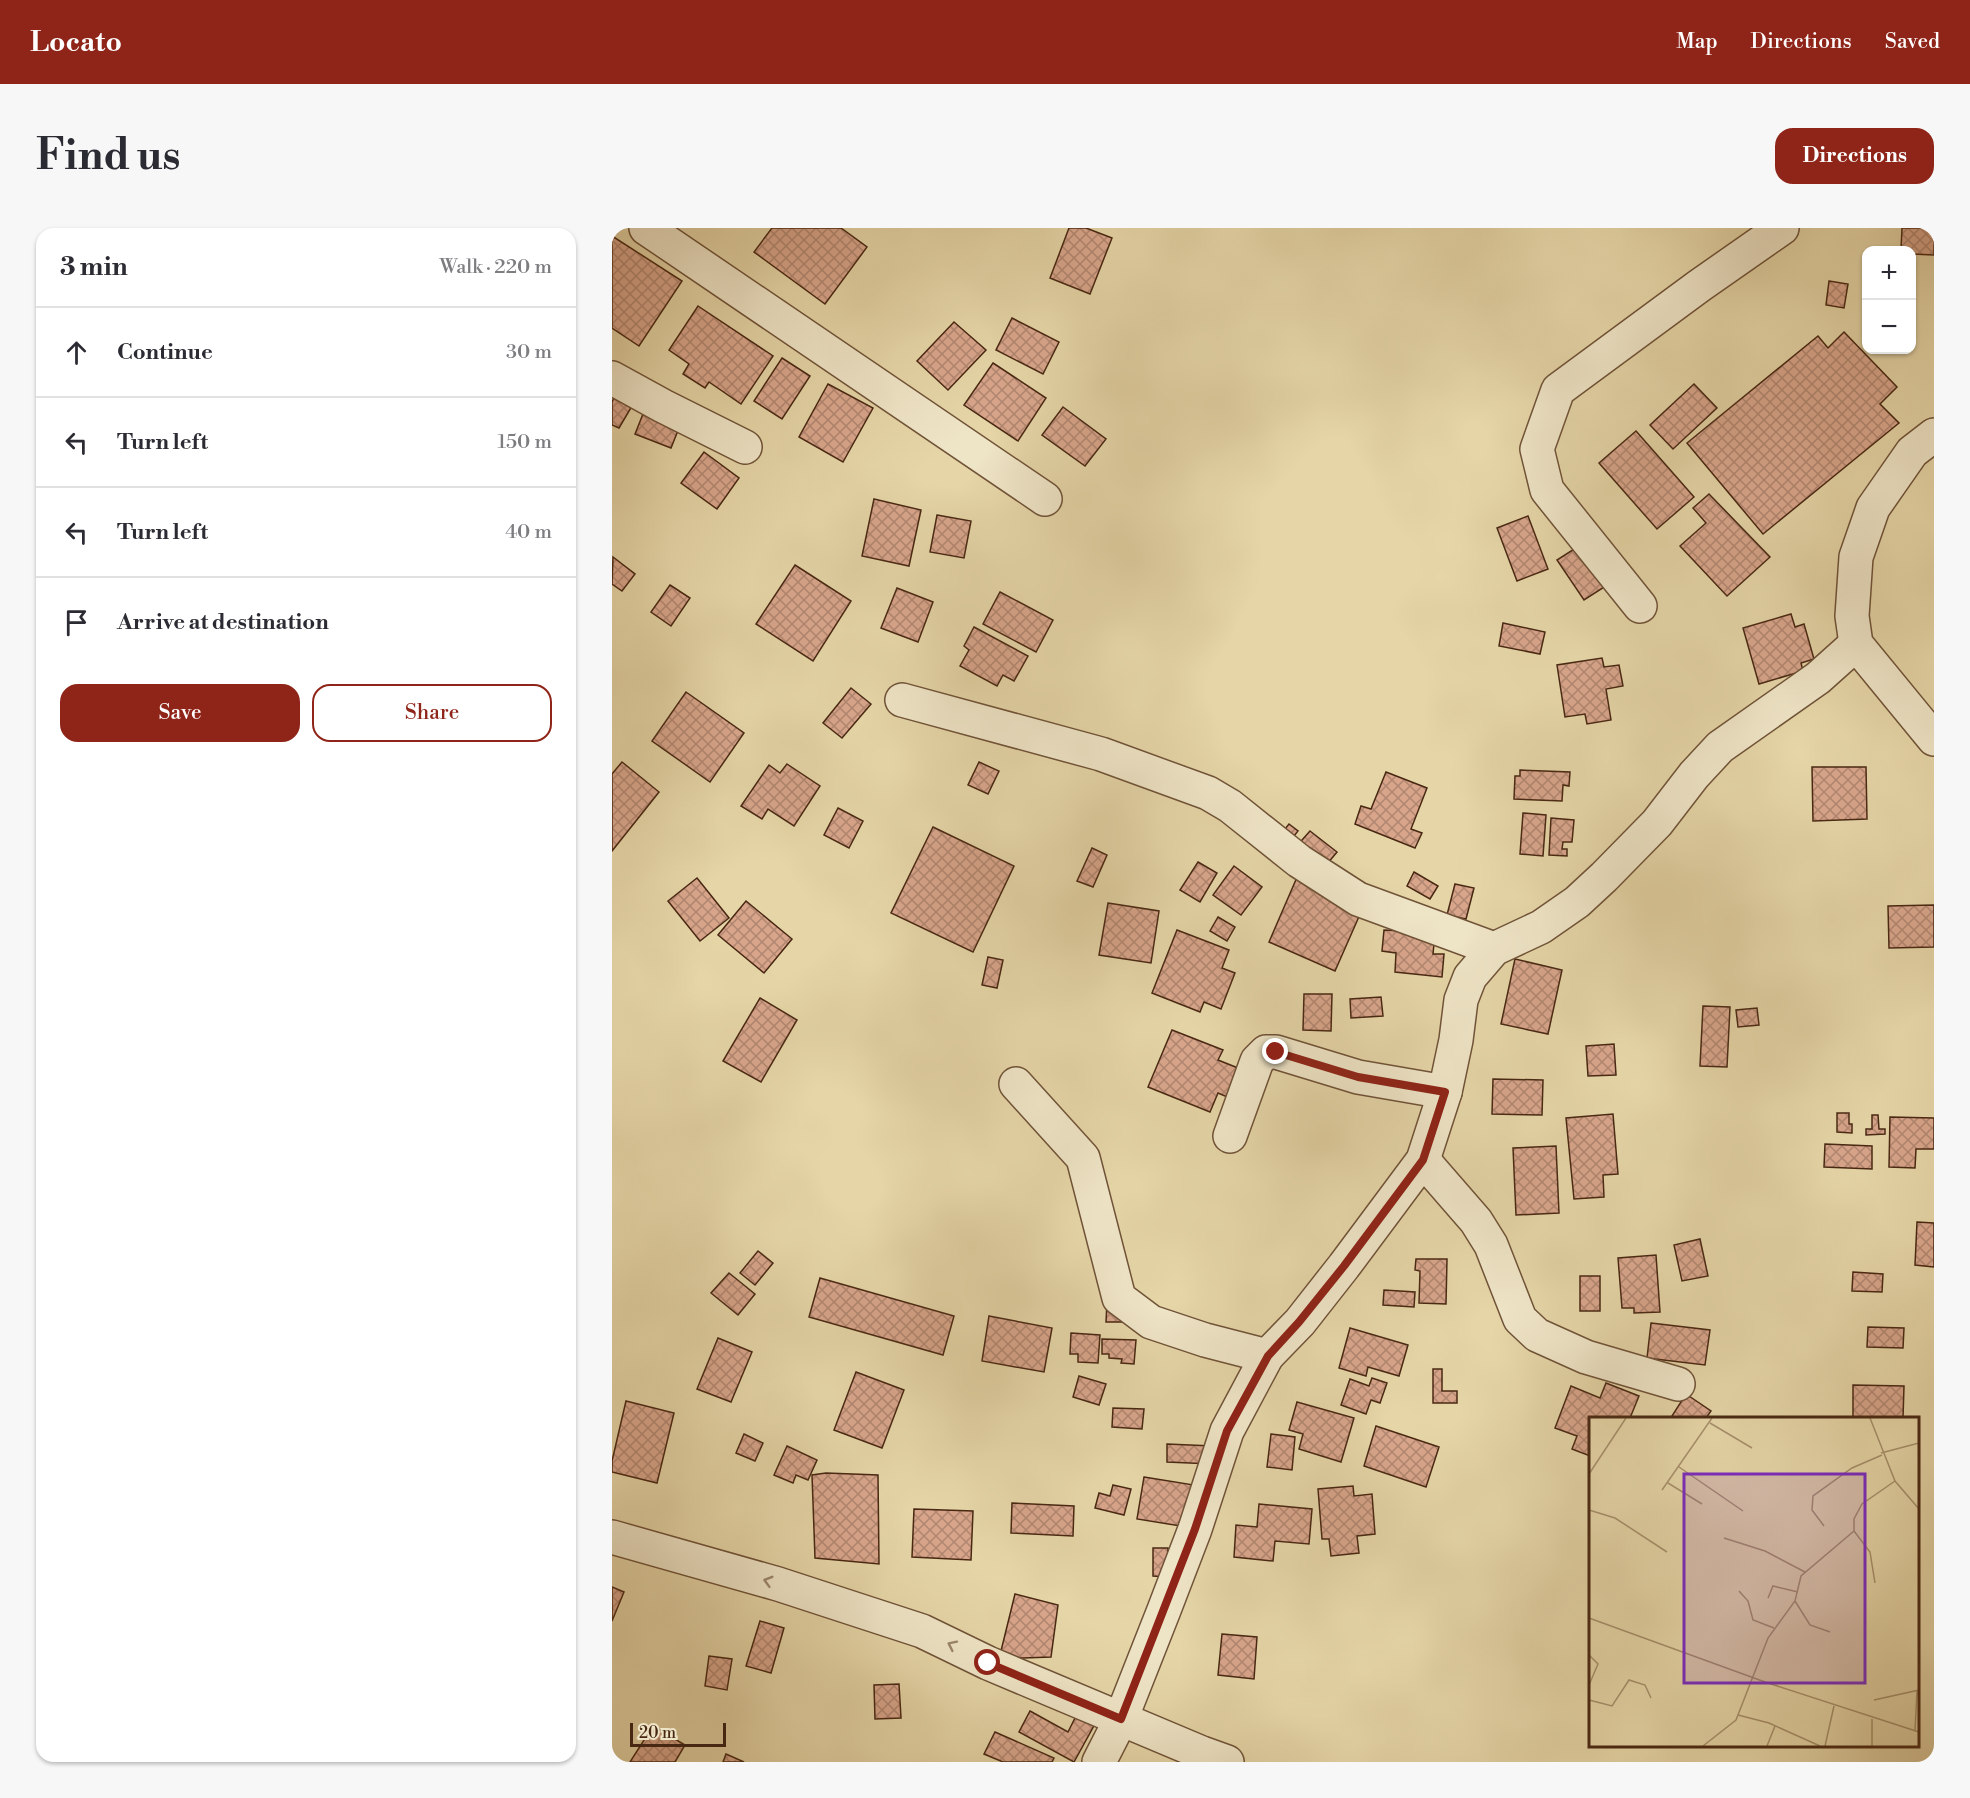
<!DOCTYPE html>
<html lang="en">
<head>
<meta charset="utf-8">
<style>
	:root { --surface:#fff; --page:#f7f7f7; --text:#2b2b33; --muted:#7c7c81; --line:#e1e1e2; --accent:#8f2418 }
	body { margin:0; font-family:"Libre Bodoni",serif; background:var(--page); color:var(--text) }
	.controls { position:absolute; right:18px; top:18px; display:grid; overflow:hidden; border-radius:12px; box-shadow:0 2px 4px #0004 }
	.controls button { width:54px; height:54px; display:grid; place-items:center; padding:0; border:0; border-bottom:2px solid var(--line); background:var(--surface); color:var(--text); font:30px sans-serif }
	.scale { position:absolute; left:18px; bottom:15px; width:96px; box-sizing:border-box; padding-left:6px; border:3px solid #492813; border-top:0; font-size:16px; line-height:21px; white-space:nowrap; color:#492813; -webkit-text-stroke:4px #eee4c6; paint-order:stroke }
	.stop { position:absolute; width:18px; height:18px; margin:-14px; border:4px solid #8f2418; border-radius:50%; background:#fff }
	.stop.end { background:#8f2418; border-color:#fff; box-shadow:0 2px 6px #0008 }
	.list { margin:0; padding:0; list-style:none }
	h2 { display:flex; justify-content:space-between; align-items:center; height:78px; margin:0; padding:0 24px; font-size:26px }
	h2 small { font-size:20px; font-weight:400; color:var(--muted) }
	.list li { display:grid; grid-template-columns:39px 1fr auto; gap:18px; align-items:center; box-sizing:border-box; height:90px; padding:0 24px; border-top:2px solid var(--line) }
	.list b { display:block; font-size:22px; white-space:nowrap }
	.list em { font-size:20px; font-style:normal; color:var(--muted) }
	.actions { display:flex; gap:12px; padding:18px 24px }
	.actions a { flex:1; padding:14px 0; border:2px solid var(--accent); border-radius:18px; text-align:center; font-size:21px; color:var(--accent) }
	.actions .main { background:var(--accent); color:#fff }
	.icon { flex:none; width:33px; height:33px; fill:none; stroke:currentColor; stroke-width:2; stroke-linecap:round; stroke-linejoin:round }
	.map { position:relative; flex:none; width:1322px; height:1534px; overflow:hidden; border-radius:18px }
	header { display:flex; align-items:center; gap:36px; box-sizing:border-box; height:84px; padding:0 30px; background:var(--accent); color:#fff }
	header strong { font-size:28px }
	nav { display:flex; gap:33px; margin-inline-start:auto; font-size:21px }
	.intro { display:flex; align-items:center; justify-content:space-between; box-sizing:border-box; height:144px; padding:0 36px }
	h1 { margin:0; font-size:42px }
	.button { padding:15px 27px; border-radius:18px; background:var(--accent); color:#fff; font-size:21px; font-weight:700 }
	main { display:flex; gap:36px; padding:0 36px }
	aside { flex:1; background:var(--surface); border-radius:18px; box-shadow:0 2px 4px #0004 }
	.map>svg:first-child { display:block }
</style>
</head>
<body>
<header>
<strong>Locato</strong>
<nav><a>Map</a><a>Directions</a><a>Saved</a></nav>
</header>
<div class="intro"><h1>Find us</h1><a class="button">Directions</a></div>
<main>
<aside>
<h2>3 min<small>Walk · 220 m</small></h2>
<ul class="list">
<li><svg class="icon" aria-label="ahead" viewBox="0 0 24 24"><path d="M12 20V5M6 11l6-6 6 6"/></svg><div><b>Continue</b></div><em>30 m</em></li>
<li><svg class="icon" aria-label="left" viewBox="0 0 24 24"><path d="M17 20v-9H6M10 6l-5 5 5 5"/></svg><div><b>Turn left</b></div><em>150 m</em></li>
<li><svg class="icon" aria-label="left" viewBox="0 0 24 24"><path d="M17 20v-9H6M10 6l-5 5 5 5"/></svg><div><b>Turn left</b></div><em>40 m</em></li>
<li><svg class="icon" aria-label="arrive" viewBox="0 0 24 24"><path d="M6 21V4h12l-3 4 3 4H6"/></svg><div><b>Arrive at destination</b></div></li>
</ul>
<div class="actions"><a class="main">Save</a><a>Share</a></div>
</aside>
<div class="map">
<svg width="1322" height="1534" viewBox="0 0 1322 1534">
	<defs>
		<pattern id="building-cross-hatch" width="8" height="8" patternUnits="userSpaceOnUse" patternTransform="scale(1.5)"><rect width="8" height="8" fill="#d8a58b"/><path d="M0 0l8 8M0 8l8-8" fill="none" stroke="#b18670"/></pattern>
	</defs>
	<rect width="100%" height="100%" fill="#e5d5a7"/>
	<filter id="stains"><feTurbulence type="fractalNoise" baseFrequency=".00333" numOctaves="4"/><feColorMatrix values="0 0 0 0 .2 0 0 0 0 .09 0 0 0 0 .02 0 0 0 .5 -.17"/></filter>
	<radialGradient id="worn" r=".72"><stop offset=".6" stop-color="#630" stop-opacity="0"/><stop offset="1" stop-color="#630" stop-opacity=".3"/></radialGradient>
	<g fill="url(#building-cross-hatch)" stroke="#492813" stroke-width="1.5">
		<polygon points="160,0 229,0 255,19 213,76 142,24"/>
		<polygon points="457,0 474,0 500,10 478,66 438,50"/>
		<polygon points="1290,0 1322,0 1322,27 1300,26 1300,22 1289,22"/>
		<polygon points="0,8 70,53 27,118 0,100"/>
		<polygon points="1217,53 1236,56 1232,80 1214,77"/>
		<polygon points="86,78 161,128 129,176 97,154 93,160 71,146 77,136 57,122"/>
		<polygon points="400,90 447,114 431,146 384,122"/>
		<polygon points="342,94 374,122 336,162 305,133"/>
		<polygon points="1232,104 1285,159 1268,176 1287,195 1151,306 1075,215 1206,108 1216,120"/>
		<polygon points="170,130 198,148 170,191 142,173"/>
		<polygon points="381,135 434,170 406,213 352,177"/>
		<polygon points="216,156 261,180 231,234 187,209"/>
		<polygon points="1082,156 1105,180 1061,221 1038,197"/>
		<polygon points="3,168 20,178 7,200 0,197 0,174"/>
		<polygon points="451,179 494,211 473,238 430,207"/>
		<polygon points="31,186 67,200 59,220 23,206"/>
		<polygon points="1024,203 1082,269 1045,301 987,235"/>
		<polygon points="92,224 127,250 105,281 69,255"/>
		<polygon points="1097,266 1158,329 1115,368 1068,318 1094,295 1081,280"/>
		<polygon points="262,271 309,282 297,338 250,328"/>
		<polygon points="325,287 359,293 352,330 318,324"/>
		<polygon points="916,288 936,341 905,353 885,300"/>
		<polygon points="973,314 1000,354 972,372 945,332"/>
		<polygon points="1,329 23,346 10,363 0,356"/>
		<polygon points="183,337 239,373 201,433 144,396"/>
		<polygon points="58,357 78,370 59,398 39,384"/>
		<polygon points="285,360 321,374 306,414 269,400"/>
		<polygon points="388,364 441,392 424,424 371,396"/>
		<polygon points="1179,386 1183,399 1192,396 1202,431 1189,435 1191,443 1147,456 1131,400"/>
		<polygon points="891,395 933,404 928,426 887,418"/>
		<polygon points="362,399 416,428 402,453 391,447 385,458 348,438 357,422 352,418"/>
		<polygon points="990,430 992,439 1007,437 1011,458 994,461 999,492 975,496 973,486 953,489 945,437"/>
		<polygon points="239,460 259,476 230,510 211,495"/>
		<polygon points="74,464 132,505 98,554 40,513"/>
		<polygon points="10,534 47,564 0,623 0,546"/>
		<polygon points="367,534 387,543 376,566 356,557"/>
		<polygon points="175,536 208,558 182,598 156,581 150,591 129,578 157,537 168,545"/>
		<polygon points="1200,539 1254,539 1255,591 1201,593"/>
		<polygon points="908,542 958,544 957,558 951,557 950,573 902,571 903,548 908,548"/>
		<polygon points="774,544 815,560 799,601 810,605 803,620 743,596 749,578 759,581"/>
		<polygon points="226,580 251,593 237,620 212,607"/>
		<polygon points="911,585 934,587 931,628 908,626"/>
		<polygon points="939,590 962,592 960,614 951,614 950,621 955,621 955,628 937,627"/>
		<polygon points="677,596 686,603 674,618 665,611"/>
		<polygon points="321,599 402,638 361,724 279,685"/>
		<polygon points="698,603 725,624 710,642 683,620"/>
		<polygon points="480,620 495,627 481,659 465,653"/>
		<polygon points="586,634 605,645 588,674 568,662"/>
		<polygon points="622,638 650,659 629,687 601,667"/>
		<polygon points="802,644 826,658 818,671 795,658"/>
		<polygon points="686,647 753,675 723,743 657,714"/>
		<polygon points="85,650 117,690 88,713 56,673"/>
		<polygon points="843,656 862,660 854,691 835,687"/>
		<polygon points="134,673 180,711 152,745 106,707"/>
		<polygon points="496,675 547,683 539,735 487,727"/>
		<polygon points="1322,677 1322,719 1277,720 1276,678"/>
		<polygon points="606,689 623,699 615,713 598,703"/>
		<polygon points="565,702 617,722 610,740 623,745 609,781 592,774 588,784 540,765"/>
		<polygon points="772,702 823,705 821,726 832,726 830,749 783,744 784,725 770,723"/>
		<polygon points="376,729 391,732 385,760 370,757"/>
		<polygon points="903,731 950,742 936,806 889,796"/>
		<polygon points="692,766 720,766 719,803 691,802"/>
		<polygon points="769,769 771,788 739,790 738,771"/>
		<polygon points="148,770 185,792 149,854 111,833"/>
		<polygon points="1091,778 1118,779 1115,839 1088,838"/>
		<polygon points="1145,780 1147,797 1126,799 1124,782"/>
		<polygon points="560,802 611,822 606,832 631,842 620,871 606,865 598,884 536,859"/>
		<polygon points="1002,816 1004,847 976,848 974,818"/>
		<polygon points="881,851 931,852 930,887 880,886"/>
		<polygon points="1225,885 1237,885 1237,896 1240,896 1240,905 1225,904"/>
		<polygon points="1001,886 1006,946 991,947 992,969 962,971 954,890"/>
		<polygon points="1260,887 1266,887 1267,901 1273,901 1273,906 1254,907 1254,901 1260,901"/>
		<polygon points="1278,889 1322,890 1322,921 1304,921 1303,940 1277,939"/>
		<polygon points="1213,916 1260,918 1260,941 1212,939"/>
		<polygon points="944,918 947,985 904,987 901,920"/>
		<polygon points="1305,994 1322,995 1322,1039 1303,1037"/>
		<polygon points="1088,1011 1096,1048 1070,1053 1062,1017"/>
		<polygon points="146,1023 161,1035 143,1057 128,1045"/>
		<polygon points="1044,1027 1048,1084 1022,1085 1022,1080 1010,1080 1006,1030"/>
		<polygon points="804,1031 835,1031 834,1076 807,1075 808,1043 803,1042"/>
		<polygon points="1241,1044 1271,1046 1270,1064 1240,1063"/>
		<polygon points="117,1045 143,1066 126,1087 99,1065"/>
		<rect x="968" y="1048" width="20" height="35"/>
		<polygon points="208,1050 342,1088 331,1127 197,1089"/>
		<polygon points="772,1062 803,1064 802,1079 771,1077"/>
		<polygon points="495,1074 512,1075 511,1094 494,1094"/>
		<polygon points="377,1088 440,1100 432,1144 370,1133"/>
		<polygon points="1039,1095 1098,1102 1093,1137 1035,1130"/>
		<polygon points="1256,1099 1292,1100 1291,1120 1255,1119"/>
		<polygon points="738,1100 796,1117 787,1148 756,1139 754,1148 727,1140"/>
		<polygon points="459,1105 488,1107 486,1135 466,1134 466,1126 458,1126"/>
		<polygon points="106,1110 140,1124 119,1174 85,1161"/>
		<polygon points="490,1111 524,1112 522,1136 509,1135 510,1131 497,1130 497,1126 490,1126"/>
		<polygon points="821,1141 830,1141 830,1163 845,1163 845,1175 821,1175"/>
		<polygon points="244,1144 292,1162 270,1220 222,1202"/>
		<polygon points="467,1148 494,1156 487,1177 461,1169"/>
		<polygon points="760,1150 775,1155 768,1175 759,1172 754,1186 729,1177 738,1151 757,1158"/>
		<polygon points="994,1155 1027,1168 1018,1190 978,1190 978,1228 960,1221 965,1208 943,1200 959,1158 988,1170"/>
		<polygon points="1241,1157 1292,1158 1291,1190 1241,1190"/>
		<polygon points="1074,1166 1099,1183 1094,1190 1064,1190 1060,1188"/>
		<polygon points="14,1173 62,1185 45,1255 0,1244 0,1233"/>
		<polygon points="685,1174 742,1190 729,1234 687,1221 691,1206 677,1202"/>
		<polygon points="501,1180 532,1181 530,1201 500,1199"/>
		<polygon points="764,1198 827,1219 814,1259 752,1238"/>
		<polygon points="132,1206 151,1215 143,1233 124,1225"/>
		<polygon points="659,1206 683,1209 680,1242 655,1239"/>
		<polygon points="555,1216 600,1218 600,1236 555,1234"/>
		<polygon points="175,1218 205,1232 196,1252 184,1247 181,1255 162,1247"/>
		<polygon points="214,1245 266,1247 267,1336 203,1330 200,1247"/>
		<polygon points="532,1249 582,1257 575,1299 525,1291"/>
		<polygon points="501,1257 519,1261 512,1287 483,1280 487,1265 498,1268"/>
		<polygon points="741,1258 742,1268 760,1266 763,1306 745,1308 747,1325 719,1328 717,1311 710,1311 706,1261"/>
		<polygon points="400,1275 462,1278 461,1308 399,1305"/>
		<polygon points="647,1276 700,1281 697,1316 663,1313 661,1333 622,1329 624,1297 645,1299"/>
		<polygon points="302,1281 361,1283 359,1332 300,1329"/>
		<polygon points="541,1320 556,1320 555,1349 541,1348"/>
		<polygon points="0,1359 12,1364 0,1393"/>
		<polygon points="403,1366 446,1377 439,1429 387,1431"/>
		<polygon points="148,1393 172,1400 159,1445 134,1438"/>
		<polygon points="610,1406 645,1409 642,1451 606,1447"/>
		<polygon points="97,1428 120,1431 115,1462 93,1458"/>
		<polygon points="287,1456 289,1490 263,1491 262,1457"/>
		<polygon points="418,1483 456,1504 466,1484 484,1494 462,1534 407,1504"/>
		<polygon points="41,1498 73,1517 63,1534 18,1534"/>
		<polygon points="383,1504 442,1530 440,1534 391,1534 372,1526"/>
		<polygon points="114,1526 132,1534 111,1534"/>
	</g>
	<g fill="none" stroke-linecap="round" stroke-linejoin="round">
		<defs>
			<g id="minor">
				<polyline points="34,0 433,271"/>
				<polyline points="0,150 51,178 133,219"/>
				<polyline points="1322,207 1300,224 1261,280 1244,329 1240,388 1244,416 1322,511"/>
				<polyline points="1028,378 935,262 925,221 946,162 1087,58 1170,0"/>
				<polyline points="290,472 489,526 596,565 618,578 687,633 746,671 882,721"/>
				<polyline points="404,856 471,930 507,1070 539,1094 593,1112 655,1128"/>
				<polyline points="618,908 645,833 654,824 664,824 746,849 833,864"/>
				<polyline points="811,932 864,993 879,1017 908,1091 925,1107 974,1129 1066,1156"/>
				<polyline points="0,1309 166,1356 310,1403 376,1435 590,1525 615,1534"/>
				<polyline points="487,1534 509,1491 552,1382 583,1301 615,1203 655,1128 688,1094 732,1038 811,932 833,864 844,812 849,772 858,749 882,721 929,699 965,674 992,649 1045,595 1082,547 1108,519 1206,450 1244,416"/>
			</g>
		</defs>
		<use href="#minor" stroke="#705338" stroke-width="36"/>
		<use href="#minor" stroke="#eee4c6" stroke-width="33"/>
	</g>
	<defs><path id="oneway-chevron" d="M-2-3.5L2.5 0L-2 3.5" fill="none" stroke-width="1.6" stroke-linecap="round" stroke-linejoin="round" transform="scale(1.5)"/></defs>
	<g stroke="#9c866c">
		<use href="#oneway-chevron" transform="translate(156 1353) rotate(-164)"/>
		<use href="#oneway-chevron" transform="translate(340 1417) rotate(-154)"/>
	</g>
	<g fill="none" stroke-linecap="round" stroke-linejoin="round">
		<polyline stroke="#8f2418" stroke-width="8" points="376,1435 509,1491 583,1301 615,1203 656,1128 687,1094 732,1038 811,932 833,864 746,849 664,824"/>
	</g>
	<g transform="translate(977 1189)">
		<rect width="330" height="330" fill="#e5d5a7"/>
		<path fill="none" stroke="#a7906c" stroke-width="1.5" d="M 281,1 L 306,64 L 330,92M 121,6 L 163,31M 292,36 L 330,26M 90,50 L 154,94M 0,57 L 37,1M 79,66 L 113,87M 73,73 L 123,1M 0,93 L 26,101 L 78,135M 235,109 L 223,93 L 224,79 L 263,51 L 293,38M 135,121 L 176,134 L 216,155M 286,166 L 281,135 L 265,114 L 265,102 L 273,87 L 306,64M 150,174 L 159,184 L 164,203 L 185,211M 179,181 L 184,169 L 209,175M 206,184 L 221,208 L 241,215M 0,201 L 176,265 L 330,315M 0,238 L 9,247 L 0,268M 0,283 L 23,289 L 40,263 L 56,268 L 62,281M 285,283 L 330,273M 149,298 L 180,306 L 231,329M 283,302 L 283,329M 326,314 L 328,274M 114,329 L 147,303 L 179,221 L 206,184 L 212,159 L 265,114M 178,329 L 186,309M 236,329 L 245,289"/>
		<path fill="#7b2cbf" fill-opacity="0.15" stroke="#7b2cbf" stroke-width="3" d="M 95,57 L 276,57 L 276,266 L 95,266 Z"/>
		<rect width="330" height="330" fill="none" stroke="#492813" stroke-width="3"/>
	</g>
	<rect width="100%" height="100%" filter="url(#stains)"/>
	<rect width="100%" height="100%" fill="url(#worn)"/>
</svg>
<div class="controls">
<button>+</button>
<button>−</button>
</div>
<div class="scale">20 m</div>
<div class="stop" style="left:376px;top:1435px"></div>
<div class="stop end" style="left:664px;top:824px"></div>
</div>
</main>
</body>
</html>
